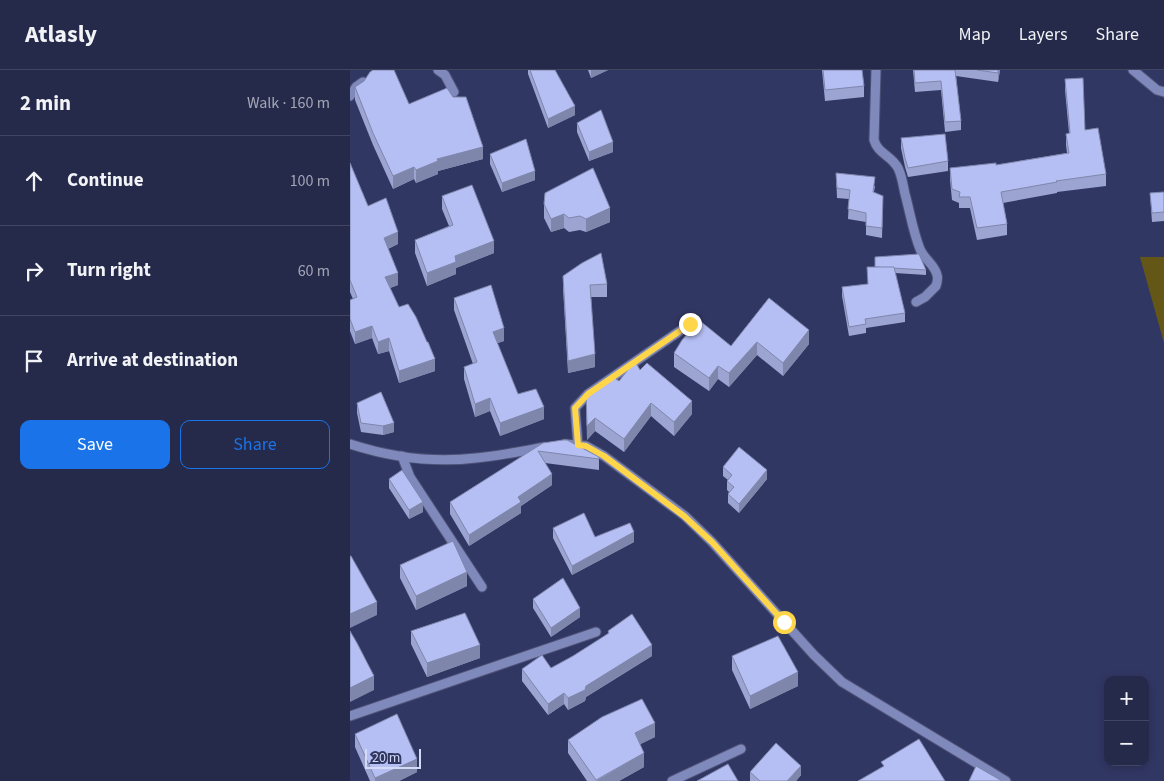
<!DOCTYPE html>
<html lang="en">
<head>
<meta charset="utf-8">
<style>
	:root { --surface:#25294a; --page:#313554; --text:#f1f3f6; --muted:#a3a6b5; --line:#424562; --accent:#1a73e8 }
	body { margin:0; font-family:"Source Sans 3",sans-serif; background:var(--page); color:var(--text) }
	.controls { position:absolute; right:15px; bottom:15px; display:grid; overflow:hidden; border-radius:10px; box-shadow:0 2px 8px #0003 }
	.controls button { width:45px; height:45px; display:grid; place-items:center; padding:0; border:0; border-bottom:1px solid var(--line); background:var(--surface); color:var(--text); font:25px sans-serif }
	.scale { position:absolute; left:15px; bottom:12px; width:56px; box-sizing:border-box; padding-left:5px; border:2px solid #d4daf6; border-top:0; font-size:14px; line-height:18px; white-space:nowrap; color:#d4daf6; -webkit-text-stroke:4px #313763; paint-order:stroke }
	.stop { position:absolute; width:15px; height:15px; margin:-11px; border:4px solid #ffd54a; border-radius:50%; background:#fff }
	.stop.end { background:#ffd54a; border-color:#fff; box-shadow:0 1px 5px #0008 }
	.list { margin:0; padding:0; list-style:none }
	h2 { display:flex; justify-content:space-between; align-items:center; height:65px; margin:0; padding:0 20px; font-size:21px }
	h2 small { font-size:16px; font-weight:400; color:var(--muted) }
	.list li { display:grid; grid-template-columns:32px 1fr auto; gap:15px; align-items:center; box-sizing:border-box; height:90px; padding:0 20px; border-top:1px solid var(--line) }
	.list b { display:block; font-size:19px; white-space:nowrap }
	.list em { font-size:16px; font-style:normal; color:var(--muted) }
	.actions { display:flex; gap:10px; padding:15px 20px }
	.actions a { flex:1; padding:11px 0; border:1px solid var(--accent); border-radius:10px; text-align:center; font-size:18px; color:var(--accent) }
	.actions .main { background:var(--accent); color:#fff }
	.icon { flex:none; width:28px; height:28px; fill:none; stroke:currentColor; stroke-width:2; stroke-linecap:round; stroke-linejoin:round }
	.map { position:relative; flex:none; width:814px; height:711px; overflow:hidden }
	header { display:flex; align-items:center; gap:30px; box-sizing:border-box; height:70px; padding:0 25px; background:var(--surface); border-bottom:1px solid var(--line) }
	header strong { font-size:24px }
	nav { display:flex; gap:28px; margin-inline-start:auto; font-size:18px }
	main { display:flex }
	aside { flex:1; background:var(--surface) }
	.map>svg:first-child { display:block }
</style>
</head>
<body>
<header>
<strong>Atlasly</strong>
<nav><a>Map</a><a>Layers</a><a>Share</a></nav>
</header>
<main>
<aside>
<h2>2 min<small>Walk · 160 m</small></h2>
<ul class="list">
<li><svg class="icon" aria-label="ahead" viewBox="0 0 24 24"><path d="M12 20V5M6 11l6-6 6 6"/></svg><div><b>Continue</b></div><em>100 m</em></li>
<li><svg class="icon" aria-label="right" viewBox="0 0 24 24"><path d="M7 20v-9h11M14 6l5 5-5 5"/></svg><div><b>Turn right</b></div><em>60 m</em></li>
<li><svg class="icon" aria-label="arrive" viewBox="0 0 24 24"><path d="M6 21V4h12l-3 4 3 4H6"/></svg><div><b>Arrive at destination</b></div></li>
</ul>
<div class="actions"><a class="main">Save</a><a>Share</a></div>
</aside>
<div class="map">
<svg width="814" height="711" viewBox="0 0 814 711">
	<rect width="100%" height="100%" fill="#313763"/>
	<polygon fill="#645616" points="790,187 814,187 814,273"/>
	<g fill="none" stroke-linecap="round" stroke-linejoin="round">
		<defs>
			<g id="minor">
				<polyline points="88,0 95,5 104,22"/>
				<path d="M 526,0 L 524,70 C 528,84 541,85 548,98 C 552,106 553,115 555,124 C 560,142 563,162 570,179 C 574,189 585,195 587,205 C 588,208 587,213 586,216 L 575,227 L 566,232"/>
				<polyline points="783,0 807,20 814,22"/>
				<polyline points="0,26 6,17 13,12"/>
				<path d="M 0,374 C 40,387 84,393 126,388 C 149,386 172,381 195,377"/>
				<polyline points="215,374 236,376 254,386 335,446 362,472 464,585 492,612 656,711"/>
				<polyline points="228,375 225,338 238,324 340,254"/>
				<polyline points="52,386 60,407 132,517"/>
				<polyline points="0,646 246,562"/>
				<polyline points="322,711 391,679"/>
			</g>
		</defs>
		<use href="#minor" stroke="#4d5277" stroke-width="11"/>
		<use href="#minor" stroke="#8089bb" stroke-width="9"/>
	</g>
	<g fill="#9ca4d2">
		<polygon points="178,0 205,0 225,45 198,58 178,4"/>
		<polygon points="238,0 258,0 241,8"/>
		<polygon points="472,0 512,0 514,16 514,27 475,31"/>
		<polygon points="563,0 650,0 648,12 606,6 611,51 611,60 595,62 591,20 565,22"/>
		<polygon points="715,9 735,60 756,104 756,116 707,122 707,123 653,133 657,154 657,165 627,170 620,138 609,138 609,133 602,130 600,110 600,98 646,95 717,83 716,75 716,64 719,63 715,20"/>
		<polygon points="5,17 133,89 88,101 88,104 66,113 64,109 43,119 23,75 5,30"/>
		<polygon points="227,53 263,82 239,91 227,62"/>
		<polygon points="551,68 598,91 598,101 558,107 555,97 551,78"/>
		<polygon points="140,84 185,110 152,122 140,94"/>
		<polygon points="0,93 18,136 48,174 38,179 48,215 40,218 49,237 85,301 49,313 39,281 28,284 22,268 5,274 0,261 0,230 3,229 0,222"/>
		<polygon points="486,103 525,116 524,122 533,126 532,168 516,165 516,152 498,149 499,129 487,128"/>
		<polygon points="814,122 814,151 802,152 800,123"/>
		<polygon points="92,126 144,183 106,198 106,204 77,216 65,183 65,170 99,156 92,139"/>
		<polygon points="194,134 260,152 236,162 230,160 219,162 214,158 201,162 194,148"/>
		<polygon points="525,187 576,200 576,205 545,203 555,243 555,252 516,258 516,263 499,266 492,226 492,217 518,214 525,197"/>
		<polygon points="213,206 257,214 257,227 241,227 245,297 218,303 213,218"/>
		<polygon points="104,228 154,271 147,273 168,324 194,349 150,366 140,341 125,347 114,309 114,297 123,294 104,240"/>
		<polygon points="419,228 459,274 433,306 407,285 379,317 368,309 359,321 324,297 324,283 381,276"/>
		<polygon points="290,300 342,344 324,366 301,346 274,382 245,361 237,370 236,321 269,311"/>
		<polygon points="7,333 44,362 33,365 11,362 7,343"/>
		<polygon points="193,373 249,387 249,400 195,393 202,415 171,436 171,443 119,476 100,444 100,432"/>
		<polygon points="373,397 417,409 389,443 378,433 378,424 379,422 377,420 377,411 378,410 373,406"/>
		<polygon points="39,409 73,442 59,449 39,418"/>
		<polygon points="203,458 245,467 284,472 222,505 203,468"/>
		<polygon points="50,495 117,516 66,540 50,508"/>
		<polygon points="183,529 230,547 201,567 183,538"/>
		<polygon points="61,561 130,588 77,607 61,574"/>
		<polygon points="258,561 302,586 236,627 235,631 218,640 214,634 198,645 172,611 172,599 201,598 223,586 258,564"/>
		<polygon points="382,586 448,616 400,639 382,600"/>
		<polygon points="5,664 67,702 49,711 20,711 5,677"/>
		<polygon points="305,667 290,674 294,697 269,711 237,711 218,683 218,670"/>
		<polygon points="400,702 451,705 446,711 400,711"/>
	</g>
	<g fill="#7f86ab">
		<polygon points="241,0 258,0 241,8"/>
		<polygon points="648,0 650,0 648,12"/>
		<polygon points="225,36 225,45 198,58 198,49"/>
		<polygon points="263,72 263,82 239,91 239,82"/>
		<polygon points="133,77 133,89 88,101 88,104 66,113 66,100 87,89"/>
		<polygon points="64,97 64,109 43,119 43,106"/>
		<polygon points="185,101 185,110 152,122 152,113"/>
		<polygon points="260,138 260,152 236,162 236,149"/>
		<polygon points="214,144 214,158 201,162 201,149"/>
		<polygon points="48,162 48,174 34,180 34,168"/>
		<polygon points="144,171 144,183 106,198 106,204 77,216 77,203 105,186"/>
		<polygon points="48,203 48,215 35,220 35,207"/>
		<polygon points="22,256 22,268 5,274 5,262"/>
		<polygon points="154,258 154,271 143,275 143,262"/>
		<polygon points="459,260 459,274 433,306 433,293"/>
		<polygon points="39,268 39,281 28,284 28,272"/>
		<polygon points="407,272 407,285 379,317 379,303"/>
		<polygon points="245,284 245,297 218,303 218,291"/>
		<polygon points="85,289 85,301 49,313 49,301"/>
		<polygon points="368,296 368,309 359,321 359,308"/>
		<polygon points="140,328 140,341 125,347 125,334"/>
		<polygon points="342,331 342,344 324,366 324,352"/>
		<polygon points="301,333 301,346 274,382 274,369"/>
		<polygon points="194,337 194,349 150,366 150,353"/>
		<polygon points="245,348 245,361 237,370 237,356"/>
		<polygon points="44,353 44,362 33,365 33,356"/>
		<polygon points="417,400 417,409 389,443 389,434"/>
		<polygon points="202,404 202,415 171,436 171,443 119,476 119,465 168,427"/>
		<polygon points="73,432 73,442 59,449 59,440"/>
		<polygon points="284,462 284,472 222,505 222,496"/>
		<polygon points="117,502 117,516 66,540 66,526"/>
		<polygon points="27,532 27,545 0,558 0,544"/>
		<polygon points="230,538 230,547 201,567 201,558"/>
		<polygon points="130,575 130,588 77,607 77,593"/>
		<polygon points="302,575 302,586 236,627 235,631 218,640 218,628 236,616"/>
		<polygon points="448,602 448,616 400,639 400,626"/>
		<polygon points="24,606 24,620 0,632 0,618"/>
		<polygon points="214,623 214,634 198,645 198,634"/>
		<polygon points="305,653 305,667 285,677 285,663"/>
		<polygon points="294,683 294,697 269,711 246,711"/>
		<polygon points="67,689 67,702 49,711 25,711 25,708"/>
		<polygon points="451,696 451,705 446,711 437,711"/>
	</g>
	<g fill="#b5bff4" stroke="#7f86ab">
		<polygon points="23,0 44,0 59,34 97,18 103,27 116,27 133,77 87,89 88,91 66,100 64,97 43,106 23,63 5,17 14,11 20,2"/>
		<polygon points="180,0 205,0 225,36 198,49"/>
		<polygon points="473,0 512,0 514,16 475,20"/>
		<polygon points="564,0 605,0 611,51 595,52 591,11 565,13"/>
		<polygon points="627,0 648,0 648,3"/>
		<polygon points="733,8 735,60 748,58 756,104 706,111 707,112 651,122 657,154 627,158 620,127 609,127 610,122 602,119 600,98 646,93 646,95 719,83 716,64 720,63 715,9"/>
		<polygon points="251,40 263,72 239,82 227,53"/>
		<polygon points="595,64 598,91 558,98 555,88 551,68"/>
		<polygon points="176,69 185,101 152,113 140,84"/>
		<polygon points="0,93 18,136 36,128 48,162 34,168 48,203 35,207 49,237 58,234 66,247 77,272 78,272 85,289 49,301 39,268 28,272 22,256 5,262 0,249 0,230 7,227 0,210"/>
		<polygon points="243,98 260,138 236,149 230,146 219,148 214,144 201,149 194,134 195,123"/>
		<polygon points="486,103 525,107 523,122 533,126 532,158 516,156 516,143 498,139 500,120 487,118"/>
		<polygon points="122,115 144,171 105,186 106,192 77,203 65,170 103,155 92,126"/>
		<polygon points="814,122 814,142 802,143 800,123"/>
		<polygon points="251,183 257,214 240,215 245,284 218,291 213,206 232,193"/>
		<polygon points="569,184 576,200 525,197 525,187"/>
		<polygon points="517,197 544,197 555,243 515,249 516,254 499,257 492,217 518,214"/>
		<polygon points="141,215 154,258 143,262 168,324 186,319 194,337 150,353 140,328 125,334 114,297 127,292 104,228"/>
		<polygon points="419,228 459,260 433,293 407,272 379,303 368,296 359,308 324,283 332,270 349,250 381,276"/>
		<polygon points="285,291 290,300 297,293 342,331 324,352 301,333 274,369 245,348 237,356 236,321 262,306 269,311"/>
		<polygon points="31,322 44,353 33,356 11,353 7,333"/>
		<polygon points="213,370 217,370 249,387 249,389 188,381 202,404 168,427 171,432 119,465 100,432 193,373"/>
		<polygon points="389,377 417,400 389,434 378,424 384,417 377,411 382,405 373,397"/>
		<polygon points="52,400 73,432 59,440 39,409"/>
		<polygon points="234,443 245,467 280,453 284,462 222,496 203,458"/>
		<polygon points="103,471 117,502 66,526 50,495"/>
		<polygon points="0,486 1,486 27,532 0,544"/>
		<polygon points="213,508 230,538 201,558 183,529"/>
		<polygon points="115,543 130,575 77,593 61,561"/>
		<polygon points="282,544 302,575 236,616 235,620 218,628 214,623 198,634 172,599 192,585 201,598 223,586 259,563 258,561"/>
		<polygon points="0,561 7,573 24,606 0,618"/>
		<polygon points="428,566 448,602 400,626 382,586"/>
		<polygon points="292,629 305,653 285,663 294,683 246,710 218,670 252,647"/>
		<polygon points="47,644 67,689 25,708 5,664"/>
		<polygon points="569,669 595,711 508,711 534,696 531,692"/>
		<polygon points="426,673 451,696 437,711 410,711 400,702"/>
		<polygon points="378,694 388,711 347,711"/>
		<polygon points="626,696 652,711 619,711"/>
	</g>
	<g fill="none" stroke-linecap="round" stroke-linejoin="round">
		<polyline stroke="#ffd54a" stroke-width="6" points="340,254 238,324 225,338 228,375 236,376 254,386 334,446 362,472 434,552"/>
	</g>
</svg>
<div class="controls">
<button>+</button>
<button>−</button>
</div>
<div class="scale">20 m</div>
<div class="stop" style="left:434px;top:552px"></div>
<div class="stop end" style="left:340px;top:254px"></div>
</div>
</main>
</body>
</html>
